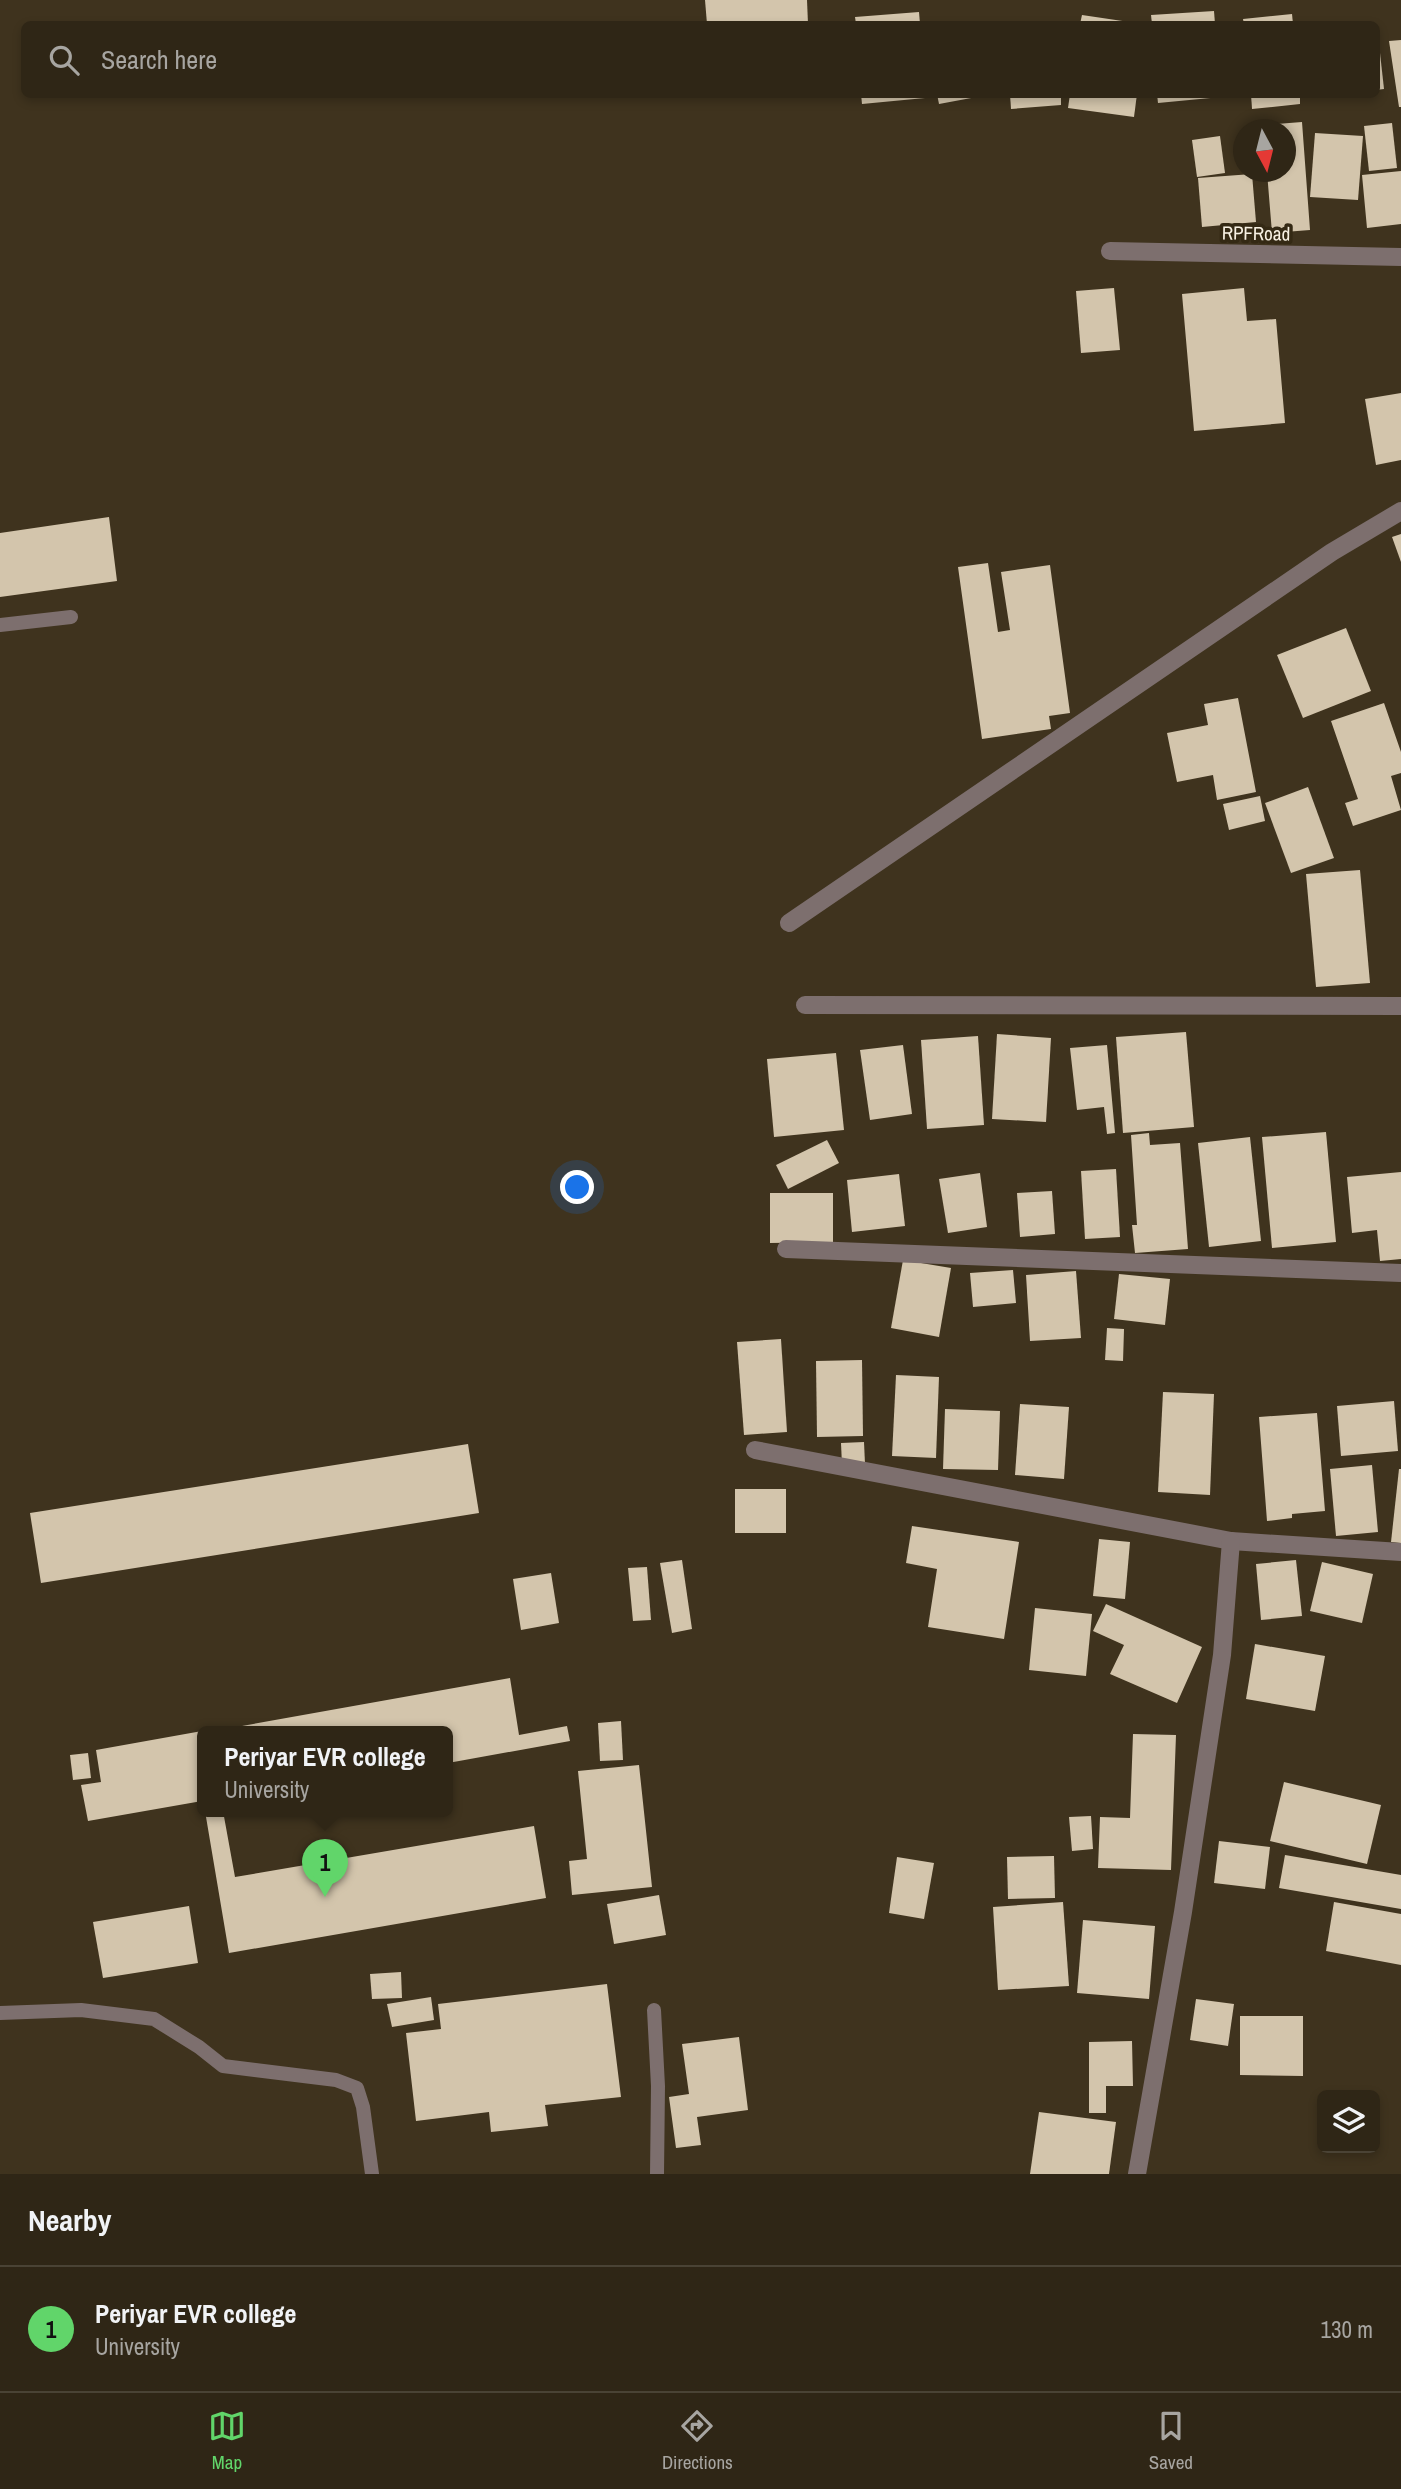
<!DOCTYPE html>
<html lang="en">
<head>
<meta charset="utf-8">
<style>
	:root { --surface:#2f2616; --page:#3b3223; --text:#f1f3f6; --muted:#a7a5a1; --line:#4a4335; --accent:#61d56a }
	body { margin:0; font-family:"Archivo Narrow",sans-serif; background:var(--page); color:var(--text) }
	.controls { position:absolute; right:21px; bottom:21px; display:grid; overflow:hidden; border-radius:10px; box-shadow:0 4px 10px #0003 }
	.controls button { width:63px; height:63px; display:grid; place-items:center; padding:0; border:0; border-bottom:2px solid var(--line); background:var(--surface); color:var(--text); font:35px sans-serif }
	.compass { position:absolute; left:1233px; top:119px; width:63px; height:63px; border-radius:50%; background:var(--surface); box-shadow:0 4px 10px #0003; rotate:173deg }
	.you { position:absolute; left:578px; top:1188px; width:24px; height:24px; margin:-18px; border:5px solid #fff; border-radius:50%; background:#1a73e8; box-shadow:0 0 0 10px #1a73e833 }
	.badge { display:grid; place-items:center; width:46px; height:46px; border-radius:50%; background:var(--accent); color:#111; font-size:23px; font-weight:700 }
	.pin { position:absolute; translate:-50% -58px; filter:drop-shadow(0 2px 4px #0008) }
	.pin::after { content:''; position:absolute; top:37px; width:24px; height:21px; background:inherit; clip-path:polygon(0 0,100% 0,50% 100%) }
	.popup { position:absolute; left:197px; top:1726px; width:256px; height:91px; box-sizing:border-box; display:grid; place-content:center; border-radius:10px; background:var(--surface); filter:drop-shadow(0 2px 5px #0005); font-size:23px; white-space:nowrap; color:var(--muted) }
	.popup b { font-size:26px; color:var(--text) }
	.popup::after { content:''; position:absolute; left:50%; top:100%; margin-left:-14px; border:14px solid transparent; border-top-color:var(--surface) }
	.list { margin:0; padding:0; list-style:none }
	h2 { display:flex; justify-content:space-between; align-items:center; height:91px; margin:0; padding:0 28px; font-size:30px }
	h2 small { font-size:23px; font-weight:400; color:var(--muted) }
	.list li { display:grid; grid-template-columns:46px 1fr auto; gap:21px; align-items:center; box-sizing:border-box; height:126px; padding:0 28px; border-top:2px solid var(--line) }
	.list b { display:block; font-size:26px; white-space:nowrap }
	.list p { margin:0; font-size:23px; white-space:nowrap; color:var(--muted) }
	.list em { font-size:23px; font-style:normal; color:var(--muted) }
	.icon { flex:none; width:38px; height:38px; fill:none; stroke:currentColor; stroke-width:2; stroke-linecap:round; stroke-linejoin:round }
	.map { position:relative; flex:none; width:1401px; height:2174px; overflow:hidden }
	.search { position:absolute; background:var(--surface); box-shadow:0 4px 10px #0003; left:21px; right:21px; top:21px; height:77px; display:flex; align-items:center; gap:18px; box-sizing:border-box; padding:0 24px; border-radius:10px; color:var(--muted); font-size:26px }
	.sheet { height:217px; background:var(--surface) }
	nav { display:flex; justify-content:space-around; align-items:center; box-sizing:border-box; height:98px; border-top:2px solid var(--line); background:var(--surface); font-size:19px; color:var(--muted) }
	nav a { display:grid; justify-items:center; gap:4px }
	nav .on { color:var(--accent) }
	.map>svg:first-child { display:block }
</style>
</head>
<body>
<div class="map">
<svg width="1401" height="2174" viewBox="0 0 1401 2174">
	<rect width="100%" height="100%" fill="#3f331e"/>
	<g fill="#d3c5ac">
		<polygon points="705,0 807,0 808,24 707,24"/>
		<polygon points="1214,11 1215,24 1152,24 1151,15"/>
		<polygon points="919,12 920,24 856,24 855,17"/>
		<polygon points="1292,14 1293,24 1244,24 1243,19"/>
		<polygon points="1082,15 1136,23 1136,24 1080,24"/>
		<polygon points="1376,35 1378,35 1384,89 1376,90"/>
		<polygon points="1401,40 1401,107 1399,107 1389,41"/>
		<polygon points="861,94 925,94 925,98 862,104"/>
		<polygon points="937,94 982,94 982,96 939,104"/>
		<polygon points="1010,94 1061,94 1061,105 1011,109"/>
		<polygon points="1070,94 1137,94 1134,117 1068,108"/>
		<polygon points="1157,94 1220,94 1221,97 1158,103"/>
		<polygon points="1251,94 1300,94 1300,104 1252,109"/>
		<polygon points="1302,122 1310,230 1272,233 1267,172 1286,172 1286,130 1264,130 1264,125"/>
		<polygon points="1392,123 1397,168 1369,171 1364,126"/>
		<polygon points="1315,133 1363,136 1358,200 1310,197"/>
		<polygon points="1220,136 1225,173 1197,177 1192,140"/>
		<polygon points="1401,171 1401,224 1367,228 1362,175"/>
		<polygon points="1252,174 1256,222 1202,227 1198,178"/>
		<polygon points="1114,288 1120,350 1081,353 1076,291"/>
		<polygon points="1244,288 1247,321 1276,319 1285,423 1194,431 1182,294"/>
		<polygon points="1401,393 1401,460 1376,465 1365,399"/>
		<polygon points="109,517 117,581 0,597 0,533"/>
		<polygon points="1401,534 1401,562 1392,537"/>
		<polygon points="988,563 998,632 1010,630 1001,572 1050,565 1070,713 1049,716 1051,729 982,739 958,567"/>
		<polygon points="1346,628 1371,691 1303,718 1277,655"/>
		<polygon points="1238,698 1256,792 1217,800 1213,775 1177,782 1167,733 1208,725 1204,704"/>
		<polygon points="1384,703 1401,752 1401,773 1391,776 1401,810 1353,826 1345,803 1358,799 1331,721"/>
		<polygon points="1308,787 1334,858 1291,873 1265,803"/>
		<polygon points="1260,796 1265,821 1229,830 1223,804"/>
		<polygon points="1360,870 1370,983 1316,987 1306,874"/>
		<polygon points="1186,1032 1194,1127 1123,1133 1116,1037"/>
		<polygon points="997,1034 1051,1038 1046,1122 992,1119"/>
		<polygon points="978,1036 984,1125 927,1129 921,1040"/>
		<polygon points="903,1045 912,1114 870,1120 860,1050"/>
		<polygon points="1107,1045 1115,1133 1107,1134 1104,1107 1077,1110 1070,1048"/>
		<polygon points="836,1053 844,1130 774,1137 767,1059"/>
		<polygon points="1326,1132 1336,1242 1272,1248 1262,1137"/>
		<polygon points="1149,1133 1150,1145 1180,1143 1188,1249 1135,1253 1132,1225 1137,1225 1131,1135"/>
		<polygon points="1250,1137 1261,1241 1209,1247 1198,1143"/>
		<polygon points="827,1140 839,1163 788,1189 776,1165"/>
		<polygon points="1116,1169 1120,1237 1085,1239 1081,1171"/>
		<polygon points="1401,1172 1401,1259 1380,1261 1377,1230 1352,1233 1347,1177"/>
		<polygon points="980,1173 987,1227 948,1233 939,1179"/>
		<polygon points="899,1174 905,1226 852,1232 847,1180"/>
		<polygon points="1052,1191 1055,1234 1020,1237 1017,1193"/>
		<polygon points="770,1193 833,1193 833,1242 770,1243"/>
		<polygon points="903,1260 951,1268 939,1337 891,1328"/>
		<polygon points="1013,1270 1016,1303 973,1307 970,1273"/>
		<polygon points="1076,1271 1081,1338 1030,1341 1026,1275"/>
		<polygon points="1119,1274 1170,1279 1165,1325 1114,1319"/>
		<polygon points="1107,1328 1124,1329 1123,1361 1105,1360"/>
		<polygon points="781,1339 787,1432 744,1435 737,1342"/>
		<polygon points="862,1360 863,1436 817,1437 816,1361"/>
		<polygon points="896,1375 939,1377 936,1458 892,1456"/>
		<polygon points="1163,1392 1214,1394 1210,1495 1158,1492"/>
		<polygon points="1394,1401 1398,1451 1341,1456 1337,1406"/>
		<polygon points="1020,1404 1069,1407 1064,1479 1015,1475"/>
		<polygon points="945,1409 1000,1411 998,1470 943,1469"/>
		<polygon points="1317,1413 1325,1511 1292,1514 1292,1518 1267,1521 1259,1417"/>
		<polygon points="864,1442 865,1464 842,1465 841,1443"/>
		<polygon points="468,1444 479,1513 41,1583 30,1513"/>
		<polygon points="1372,1465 1378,1532 1336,1536 1330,1469"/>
		<polygon points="1399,1469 1401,1469 1401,1543 1391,1542"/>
		<rect x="735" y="1489" width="51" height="44"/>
		<polygon points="912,1526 1019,1542 1004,1639 928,1627 937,1569 906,1563"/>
		<polygon points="1099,1539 1130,1542 1125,1599 1093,1596"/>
		<polygon points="682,1560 692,1629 672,1633 660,1563"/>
		<polygon points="1296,1560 1302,1616 1261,1620 1256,1564"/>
		<polygon points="1322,1562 1373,1574 1362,1623 1310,1611"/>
		<polygon points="647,1567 651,1620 633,1621 628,1568"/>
		<polygon points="551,1573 559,1623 521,1630 513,1579"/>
		<polygon points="1106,1604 1202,1647 1177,1703 1110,1674 1124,1645 1093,1631"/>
		<polygon points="1035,1608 1092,1614 1086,1676 1029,1670"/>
		<polygon points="1255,1644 1325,1656 1315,1711 1246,1699"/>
		<polygon points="510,1678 519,1735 567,1726 570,1741 448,1763 448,1731 214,1731"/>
		<polygon points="621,1721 623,1760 600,1761 598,1723"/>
		<polygon points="202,1731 202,1801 88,1821 81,1785 101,1782 96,1750"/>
		<polygon points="1133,1734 1176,1735 1171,1870 1098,1868 1100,1817 1130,1818"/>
		<polygon points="88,1753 91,1778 73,1780 70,1755"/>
		<polygon points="639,1765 652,1887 572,1895 569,1861 587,1859 578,1771"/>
		<polygon points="1284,1782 1381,1805 1367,1864 1270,1841"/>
		<polygon points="205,1811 223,1811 235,1877 534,1826 546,1898 229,1953"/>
		<polygon points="1091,1816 1093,1849 1072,1851 1069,1817"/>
		<polygon points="1219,1841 1270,1847 1265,1889 1214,1883"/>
		<polygon points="1285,1855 1401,1875 1401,1909 1279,1888"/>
		<polygon points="1054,1856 1055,1898 1008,1899 1007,1857"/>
		<polygon points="897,1857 934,1863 924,1919 889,1913"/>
		<polygon points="659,1895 666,1935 614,1944 607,1904"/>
		<polygon points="1063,1902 1069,1986 998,1990 993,1907"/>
		<polygon points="1334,1902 1401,1914 1401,1965 1326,1951"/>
		<polygon points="189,1906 198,1963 103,1978 93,1922"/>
		<polygon points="1083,1920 1155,1926 1149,1999 1077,1993"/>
		<polygon points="401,1972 402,1998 372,1999 370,1974"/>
		<polygon points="607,1984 621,2097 545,2105 548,2126 491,2132 489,2112 416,2121 406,2033 441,2029 438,2004"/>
		<polygon points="431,1997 434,2020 392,2027 387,2004"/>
		<polygon points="1196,1999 1234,2004 1228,2046 1190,2040"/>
		<polygon points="1240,2016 1303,2016 1303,2076 1240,2075"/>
		<polygon points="739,2037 748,2110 697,2117 701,2145 676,2148 669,2097 689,2094 682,2044"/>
		<polygon points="1132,2041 1133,2086 1106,2086 1106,2113 1089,2113 1089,2042"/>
		<polygon points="1039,2112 1116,2122 1109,2174 1030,2174"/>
	</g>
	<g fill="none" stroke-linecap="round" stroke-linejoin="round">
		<g stroke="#7d6f6e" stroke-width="14">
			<polyline points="0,625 71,617"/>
			<polyline points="654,2010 658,2086 657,2174"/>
			<polyline points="0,2013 81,2010 154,2019 199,2047 223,2066 336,2080 357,2088 363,2107 372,2174"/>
		</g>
		<g stroke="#7d6f6e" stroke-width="18">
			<polyline points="1110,251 1401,257"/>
			<polyline points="789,923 1332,552 1401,511"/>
			<polyline points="805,1005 1401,1006"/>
			<polyline points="786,1249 1401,1273"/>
			<polyline points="755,1450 1231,1541 1401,1552"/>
			<polyline points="1137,2174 1183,1912 1222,1655 1231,1541"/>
		</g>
	</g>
	<g text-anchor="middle" stroke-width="7" stroke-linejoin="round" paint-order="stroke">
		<g font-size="19" fill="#f8f1e3" stroke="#342914">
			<text transform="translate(1256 233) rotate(1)" y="7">RPFRoad</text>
		</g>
	</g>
</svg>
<div class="controls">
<button><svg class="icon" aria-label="layers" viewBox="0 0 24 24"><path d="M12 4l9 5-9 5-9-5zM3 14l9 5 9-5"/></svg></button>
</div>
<svg class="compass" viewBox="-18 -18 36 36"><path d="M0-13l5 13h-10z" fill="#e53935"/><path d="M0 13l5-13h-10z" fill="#a7a5a1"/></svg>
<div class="you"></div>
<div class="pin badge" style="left:325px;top:1897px">1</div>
<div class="popup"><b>Periyar EVR college</b>University</div>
<div class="search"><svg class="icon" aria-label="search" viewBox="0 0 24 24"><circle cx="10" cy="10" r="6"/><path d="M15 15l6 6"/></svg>Search here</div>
</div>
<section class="sheet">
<h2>Nearby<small></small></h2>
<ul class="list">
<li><span class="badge">1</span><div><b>Periyar EVR college</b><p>University</p></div><em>130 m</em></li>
</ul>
</section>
<nav>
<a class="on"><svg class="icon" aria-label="map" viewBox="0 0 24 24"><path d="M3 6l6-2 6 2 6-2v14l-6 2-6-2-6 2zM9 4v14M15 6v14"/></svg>Map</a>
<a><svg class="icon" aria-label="directions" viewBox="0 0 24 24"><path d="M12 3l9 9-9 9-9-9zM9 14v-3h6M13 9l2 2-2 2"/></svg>Directions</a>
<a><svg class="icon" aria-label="saved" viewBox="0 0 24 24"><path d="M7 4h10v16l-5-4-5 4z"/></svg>Saved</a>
</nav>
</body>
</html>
